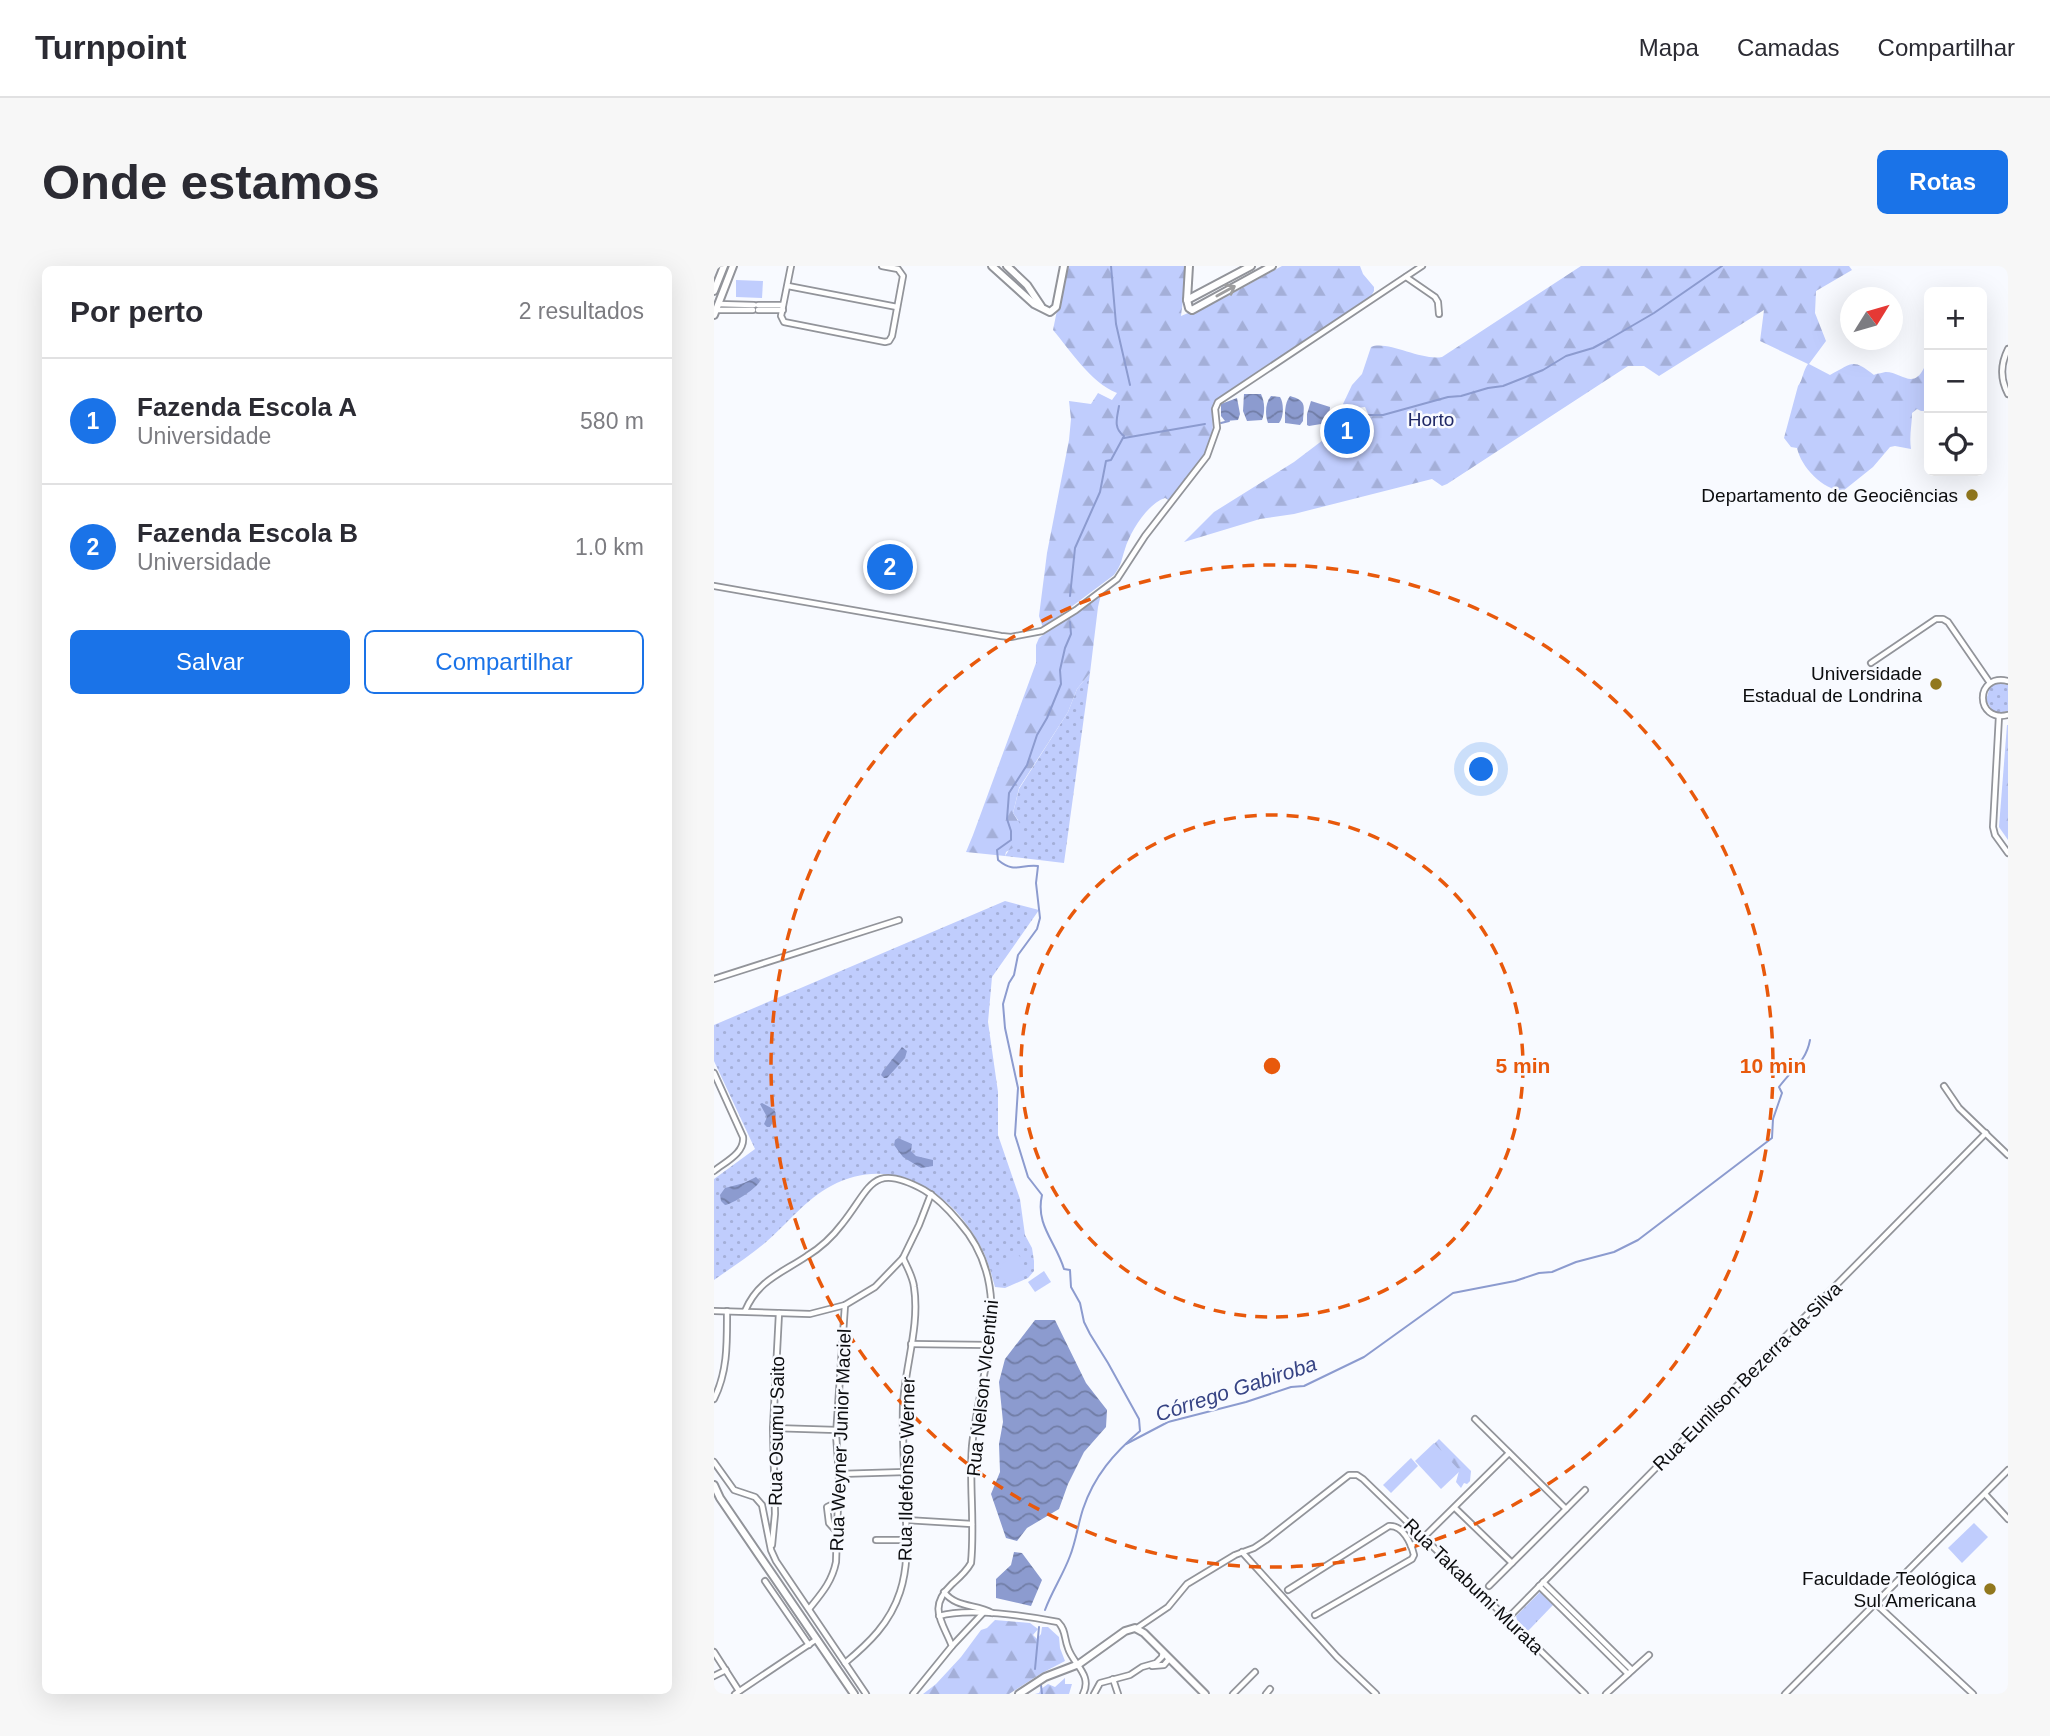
<!DOCTYPE html>
<html lang="pt">
<head>
<meta charset="utf-8">
<style>
	:root { --surface:#fff; --page:#f7f7f7; --text:#2b2b33; --muted:#7c7c81; --line:#e1e1e2; --accent:#1a73e8 }
	body { margin:0; font-family:Helvetica,sans-serif; background:var(--page); color:var(--text) }
	.controls { position:absolute; right:21px; top:21px; display:grid; overflow:hidden; border-radius:10px; box-shadow:0 7px 28px #0002 }
	.controls button { width:63px; height:63px; display:grid; place-items:center; padding:0; border:0; border-bottom:2px solid var(--line); background:var(--surface); color:var(--text); font:35px sans-serif }
	.compass { position:absolute; left:1126px; top:21px; width:63px; height:63px; border-radius:50%; background:var(--surface); box-shadow:0 7px 28px #0002; rotate:53deg }
	.you { position:absolute; left:768px; top:504px; width:24px; height:24px; margin:-18px; border:5px solid #fff; border-radius:50%; background:#1a73e8; box-shadow:0 0 0 10px #1a73e833 }
	.badge { display:grid; place-items:center; width:46px; height:46px; border-radius:50%; background:var(--accent); color:#fff; font-size:23px; font-weight:700 }
	.pin { position:absolute; translate:-50% -50%; border:4px solid #fff; box-shadow:0 2px 7px #0006 }
	.list { margin:0; padding:0; list-style:none }
	h2 { display:flex; justify-content:space-between; align-items:center; height:91px; margin:0; padding:0 28px; font-size:30px }
	h2 small { font-size:23px; font-weight:400; color:var(--muted) }
	.list li { display:grid; grid-template-columns:46px 1fr auto; gap:21px; align-items:center; box-sizing:border-box; height:126px; padding:0 28px; border-top:2px solid var(--line) }
	.list b { display:block; font-size:26px; white-space:nowrap }
	.list p { margin:0; font-size:23px; white-space:nowrap; color:var(--muted) }
	.list em { font-size:23px; font-style:normal; color:var(--muted) }
	.actions { display:flex; gap:14px; padding:21px 28px }
	.actions a { flex:1; padding:16px 0; border:2px solid var(--accent); border-radius:10px; text-align:center; font-size:24px; color:var(--accent) }
	.actions .main { background:var(--accent); color:#fff }
	.icon { flex:none; width:38px; height:38px; fill:none; stroke:currentColor; stroke-width:2; stroke-linecap:round; stroke-linejoin:round }
	.map { position:relative; flex:none; width:1294px; height:1428px; overflow:hidden; border-radius:10px }
	header { display:flex; align-items:center; gap:42px; box-sizing:border-box; height:98px; padding:0 35px; background:var(--surface); border-bottom:2px solid var(--line) }
	header strong { font-size:33px }
	nav { display:flex; gap:38px; margin-inline-start:auto; font-size:24px }
	.intro { display:flex; align-items:center; justify-content:space-between; box-sizing:border-box; height:168px; padding:0 42px }
	h1 { margin:0; font-size:49px }
	.button { padding:18px 32px; border-radius:10px; background:var(--accent); color:#fff; font-size:24px; font-weight:700 }
	main { display:flex; gap:42px; padding:0 42px }
	aside { flex:1; background:var(--surface); border-radius:10px; box-shadow:0 7px 28px #0002 }
	.map>svg:first-child { display:block }
</style>
</head>
<body>
<header>
<strong>Turnpoint</strong>
<nav><a>Mapa</a><a>Camadas</a><a>Compartilhar</a></nav>
</header>
<div class="intro"><h1>Onde estamos</h1><a class="button">Rotas</a></div>
<main>
<aside>
<h2>Por perto<small>2 resultados</small></h2>
<ul class="list">
<li><span class="badge">1</span><div><b>Fazenda Escola A</b><p>Universidade</p></div><em>580 m</em></li>
<li><span class="badge">2</span><div><b>Fazenda Escola B</b><p>Universidade</p></div><em>1.0 km</em></li>
</ul>
<div class="actions"><a class="main">Salvar</a><a>Compartilhar</a></div>
</aside>
<div class="map">
<svg width="1294" height="1428" viewBox="0 0 1294 1428">
	<defs>
		<pattern id="grass-dots" width="8" height="8" patternUnits="userSpaceOnUse" patternTransform="scale(1.75)"><rect width="8" height="8" fill="#c0cdfd"/><path d="M2 2h.1M6 6h.1" fill="none" stroke="#a4afd8" stroke-width="1.8" stroke-linecap="round"/></pattern>
		<pattern id="forest-firs" width="22" height="20" patternUnits="userSpaceOnUse" patternTransform="scale(1.75)"><rect width="22" height="20" fill="#c0cdfd"/><path d="M5 1l3.5 6h-7zM16 11l3.5 6h-7z" fill="#a4afd8"/></pattern>
		<pattern id="park-tufts" width="24" height="20" patternUnits="userSpaceOnUse" patternTransform="scale(1.75)"><rect width="24" height="20" fill="#c0cdfd"/><path d="M3 7l-1-3M5 7V3M7 7l1-3M15 17l-1-3M17 17v-4M19 17l1-3" fill="none" stroke="#a4afd8"/></pattern>
		<pattern id="water-waves" width="16" height="10" patternUnits="userSpaceOnUse" patternTransform="scale(1.75)"><rect width="16" height="10" fill="#8c9bcf"/><path d="M0 5q4-4 8 0t8 0" fill="none" stroke="#717da6"/></pattern>
	</defs>
	<rect width="100%" height="100%" fill="#f8faff"/>
	<g fill="url(#grass-dots)">
		<polygon points="376,407 350,597 291,590 295,584 304,554 299,547 305,523 354,446 363,423"/>
		<polygon points="1284,417 1294,419 1294,445 1284,447 1278,444 1272,434 1276,421"/>
		<path d="M 291,635 L 325,644 L 278,711 L 274,756 L 284,826 L 284,869 L 306,933 L 311,969 L 318,982 L 320,995 L 320,1005 L 314,1012 L 291,1022 L 281,1021 C 277,1007 274,994 267,981 C 238,925 177,887 117,920 C 93,932 72,959 52,976 C 35,990 17,1002 0,1014 L 0,913 L 41,883 L 0,795 L 0,759 Z"/>
	</g>
	<g fill="url(#forest-firs)">
		<path d="M 352,0 L 473,0 L 467,50 L 510,32 L 568,0 L 646,0 L 649,8 L 660,21 L 660,25 L 656,32 L 501,135 C 496,147 501,161 497,174 C 491,197 470,217 456,235 L 451,232 C 434,237 416,266 411,283 C 407,295 408,298 400,309 L 329,362 L 325,350 L 333,287 L 355,174 L 357,153 L 355,135 L 377,138 L 384,127 L 398,134 L 403,127 C 376,116 357,85 339,64 Z"/>
		<path d="M 867,0 L 1135,0 L 1138,4 L 1102,25 L 1101,47 L 1112,75 L 1095,98 L 1116,109 C 1139,97 1138,92 1160,109 C 1161,108 1172,106 1172,106 C 1187,106 1199,124 1210,102 L 1215,110 L 1215,145 L 1207,145 L 1203,143 L 1198,147 C 1198,159 1195,170 1197,183 L 1181,180 L 1176,181 L 1159,201 L 1129,225 C 1109,224 1087,201 1083,182 L 1077,181 L 1070,172 L 1084,120 C 1089,114 1089,104 1094,98 L 1046,75 L 1050,44 L 945,110 L 930,100 L 914,100 L 733,218 L 728,220 L 718,213 L 580,248 L 546,253 L 470,276 L 500,246 L 580,196 L 609,174 L 622,167 L 640,163 L 654,154 L 655,150 L 651,141 L 643,142 L 630,140 L 629,138 L 638,119 L 648,108 L 657,81 C 673,74 707,95 728,91 Z"/>
		<path d="M 388,324 L 384,341 L 376,407 L 363,423 L 354,446 L 305,522 L 299,547 C 314,569 315,573 292,586 L 291,590 L 252,586 L 259,569 L 322,397 L 322,379 L 325,372 Z"/>
		<polygon points="1293,459 1294,459 1294,574 1285,561"/>
		<polygon points="725,1173 757,1205 756,1215 753,1218 750,1217 747,1222 742,1216 745,1205 720,1178"/>
		<polygon points="281,1354 316,1357 324,1363 319,1369 323,1373 327,1368 328,1361 334,1361 345,1371 346,1382 351,1395 328,1407 295,1428 209,1428 222,1418 247,1391 267,1364 273,1362"/>
		<polygon points="351,1412 351,1418 358,1418 355,1428 321,1428 325,1427 327,1423 334,1418 341,1421"/>
	</g>
	<polygon fill="url(#park-tufts)" points="826,1326 839,1339 814,1365 803,1354 802,1350"/>
	<g fill="#c0cdfd">
		<polygon points="22,14 49,15 48,32 22,31"/>
		<polygon points="303,987 310,996 307,998 313,1007 295,1020 288,1011 291,1009 285,1000"/>
		<polygon points="330,1005 337,1016 321,1026 314,1016"/>
		<polygon points="720,1177 746,1205 727,1223 701,1195"/>
		<polygon points="697,1192 704,1200 677,1227 669,1219"/>
		<polygon points="1260,1257 1274,1271 1248,1297 1234,1282"/>
	</g>
	<g fill="url(#water-waves)">
		<path d="M 530,128 L 547,128 C 551,136 551,147 548,154 L 533,155 L 529,145 Z"/>
		<path d="M 557,130 L 566,131 C 570,137 570,151 565,157 L 554,157 C 551,149 551,137 557,130 Z"/>
		<path d="M 576,130 C 593,135 590,139 589,155 L 586,159 L 571,157 C 571,148 570,138 576,130 Z"/>
		<polygon points="523,132 526,148 524,154 511,155 507,150 507,138"/>
		<polygon points="597,135 616,141 615,153 613,157 595,160 593,159 593,148"/>
		<polygon points="622,141 645,146 653,152 626,162 622,157"/>
		<polygon points="188,781 193,785 191,792 173,812 170,812 167,809 169,805"/>
		<path d="M 48,837 C 63,845 66,845 56,861 L 53,861 L 50,858 L 53,851 L 46,838 Z"/>
		<polygon points="184,872 198,878 197,885 202,890 219,894 219,900 207,902 189,891 180,879 181,874"/>
		<path d="M 42,911 L 46,915 C 43,922 19,938 11,939 L 7,935 L 6,929 L 11,922 L 30,917 Z"/>
		<polygon points="321,1054 341,1054 372,1117 393,1144 392,1161 370,1186 354,1218 345,1243 313,1262 303,1275 292,1272 277,1228 286,1206 285,1178 289,1156 285,1116 291,1093"/>
		<polygon points="300,1286 308,1287 328,1314 317,1340 282,1332 282,1313 297,1299"/>
	</g>
	<g fill="none" stroke-linecap="round" stroke-linejoin="round">
		<g stroke="#8c9bcf" stroke-width="2">
			<polyline points="397,0 402,58 416,119"/>
			<polyline points="650,149 669,149 734,131 747,130 774,122 789,120 829,104 852,90 879,82 892,75 940,47 1008,0"/>
			<polyline points="507,157 515,155"/>
			<polyline points="410,172 491,158"/>
			<path d="M 356,330 L 361,282 L 386,226 L 392,195 L 397,194 L 410,170 C 399,162 403,152 405,140"/>
			<path d="M 412,1178 L 454,1156 L 532,1136 L 577,1121 L 590,1120 L 650,1091 L 739,1027 L 801,1015 L 825,1007 L 838,1006 L 862,996 L 900,986 L 924,974 L 1058,872 L 1059,853 L 1068,827 L 1065,821 C 1078,803 1092,796 1096,774"/>
			<path d="M 331,1344 C 338,1325 349,1309 356,1290 C 362,1275 364,1258 369,1243 C 380,1210 400,1187 426,1165 L 425,1153 L 394,1097 L 376,1068 L 370,1056 L 366,1037 L 357,1021 L 356,1004 L 350,1003 C 342,976 321,959 328,929 L 314,911 L 301,869 L 304,822 L 291,762 L 289,738 L 295,717 L 300,709 L 304,689 L 323,663 L 326,652 L 322,617 L 324,600 C 306,598 301,608 284,594 L 283,584 L 297,574 L 297,565 L 293,553 L 295,527 L 313,499 L 323,469 L 333,452 L 347,418 L 346,404 L 351,382 L 357,368 L 356,356"/>
			<polyline points="321,1403 325,1361"/>
			<polyline points="327,1419 328,1428"/>
		</g>
		<defs>
			<g id="minor">
				<polyline points="77,0 67,50 70,56 171,76 175,75 178,70 189,10 184,3 168,0"/>
				<polyline points="692,11 721,31 724,36 725,48"/>
				<polyline points="74,20 183,41"/>
				<polyline points="4,38 40,39"/>
				<polyline points="44,39 69,39"/>
				<polyline points="2,44 39,44"/>
				<polyline points="44,44 69,44"/>
				<path d="M 1294,83 C 1286,99 1286,113 1294,128"/>
				<polyline points="0,320 287,370 297,371 328,365 362,344 403,313 431,270 493,190 503,162 501,143 504,136 708,0"/>
				<polyline points="1157,397 1222,353 1229,353 1234,356 1276,417"/>
				<path d="M 1294,415 C 1260,407 1261,457 1294,449"/>
				<polyline points="1285,450 1279,561 1281,569 1294,587"/>
				<polyline points="0,713 185,654"/>
				<path d="M 0,807 L 29,871 C 31,887 11,896 0,905"/>
				<polyline points="1230,820 1245,842 1294,889"/>
				<polyline points="0,1045 96,1048 131,1039 161,1021 189,992 205,959 217,928"/>
				<path d="M 31,1045 C 44,1014 68,1007 93,990 C 106,982 119,970 128,958 C 157,922 157,895 210,924 C 224,932 235,944 245,956 C 304,1022 266,1103 258,1180 C 255,1218 261,1258 257,1297 C 252,1306 246,1311 238,1318 C 214,1341 227,1353 238,1380 L 199,1428"/>
				<polyline points="197,1078 275,1079"/>
				<path d="M 0,1133 C 14,1105 13,1076 13,1045"/>
				<polyline points="761,1153 852,1243"/>
				<polyline points="59,1162 123,1164"/>
				<polyline points="0,1196 20,1224 41,1231 48,1239 57,1284 62,1295 152,1428"/>
				<polyline points="125,1208 191,1206"/>
				<polyline points="1271,1228 1294,1253"/>
				<polyline points="741,1242 798,1297"/>
				<polyline points="192,1254 258,1258"/>
				<polyline points="123,1266 115,1257 113,1241 125,1235"/>
				<polyline points="162,1274 192,1274"/>
				<polyline points="58,1279 61,1248 59,1162 65,1047"/>
				<polyline points="697,1280 710,1271 795,1187"/>
				<polyline points="528,1286 623,1391 662,1428"/>
				<polyline points="51,1315 95,1379"/>
				<polyline points="829,1316 918,1404"/>
				<polyline points="775,1320 871,1224"/>
				<polyline points="825,1320 914,1408"/>
				<path d="M 574,1324 L 675,1260 C 689,1259 697,1277 700,1289 L 698,1293 L 601,1349"/>
				<path d="M 230,1326 C 242,1342 262,1338 278,1347"/>
				<polyline points="1161,1337 1259,1428"/>
				<path d="M 95,1343 C 107,1328 118,1316 122,1296 L 125,1208 L 122,1169 L 131,1039"/>
				<path d="M 225,1350 C 254,1341 314,1350 344,1356 C 352,1364 350,1372 354,1382 C 359,1398 379,1409 369,1428"/>
				<polyline points="794,1352 1272,867"/>
				<polyline points="423,1362 454,1341 473,1318 521,1289 540,1282 552,1274 635,1209 643,1209 649,1213 871,1428"/>
				<polyline points="238,1380 269,1347"/>
				<polyline points="0,1386 25,1425"/>
				<path d="M 131,1397 C 155,1377 176,1357 186,1326 C 194,1302 193,1277 192,1252 C 191,1214 188,1176 189,1139 C 191,1100 206,1060 200,1021 C 199,1011 193,1001 189,992"/>
				<polyline points="438,1400 450,1399 455,1393"/>
				<polyline points="0,1410 12,1404"/>
				<polyline points="399,1413 404,1428"/>
				<polyline points="21,1428 103,1373"/>
				<polyline points="380,1428 386,1417 416,1409 428,1401 442,1397 448,1391 449,1386"/>
				<polyline points="519,1428 541,1406"/>
				<polyline points="552,1428 556,1423"/>
				<polyline points="892,1428 935,1389"/>
				<polyline points="1071,1428 1294,1204"/>
			</g>
			<g id="tertiary">
				<polyline points="278,0 320,38 336,46 342,41 350,0"/>
				<polyline points="293,0 313,19 327,40"/>
				<polyline points="475,0 473,34 475,42 478,44 558,0"/>
				<polyline points="0,25 10,0"/>
				<polyline points="473,34 537,0"/>
				<polyline points="0,49 19,0"/>
				<polyline points="0,1219 6,1232 140,1428"/>
				<polyline points="305,1428 331,1411 365,1398 411,1365 421,1362 430,1367 491,1428"/>
			</g>
		</defs>
		<use href="#minor" stroke="#92949a" stroke-width="8"/>
		<use href="#tertiary" stroke="#92949a" stroke-width="10"/>
		<use href="#minor" stroke="#fff" stroke-width="4.5"/>
		<use href="#tertiary" stroke="#fff" stroke-width="6"/>
	</g>
	<defs><path id="oneway-shaft" d="M-6 0H5M1.5-3L5.5 0L1.5 3" fill="none" stroke-width="1.6" stroke-linecap="round" stroke-linejoin="round" transform="scale(1.75)"/></defs>
	<use stroke="#9e9e9f" href="#oneway-shaft" transform="translate(512 25) rotate(-29)"/>
	<g fill="none" stroke="#e8590c" stroke-width="3.5" stroke-dasharray="12 9">
		<circle cx="558" cy="800" r="251"/>
		<circle cx="558" cy="800" r="501"/>
	</g>
	<g fill="#91781e" stroke="#f8faff" stroke-width="2.5">
		<circle cx="1258" cy="229" r="7"/>
		<circle cx="1222" cy="418" r="7"/>
		<circle cx="1276" cy="1323" r="7"/>
	</g>
	<g text-anchor="middle" stroke-width="5" stroke-linejoin="round" paint-order="stroke">
		<g font-size="19" fill="#202967" stroke="#f8faff">
			<text x="717" y="160">Horto</text>
		</g>
		<g font-size="19" fill="#0c0d0f" stroke="#f8faff" text-anchor="end">
			<text x="1244" y="236">Departamento de Geociências</text>
			<text x="1208" y="414">Universidade<tspan x="1208" dy="22">Estadual de Londrina</tspan></text>
			<text x="1262" y="1319">Faculdade Teológica<tspan x="1262" dy="22">Sul Americana</tspan></text>
		</g>
		<g font-size="19" fill="#0c0d0f" stroke="#f8faff">
			<text transform="translate(1033 1110) rotate(-45)" y="7">Rua Eunilson Bezerra da Silva</text>
			<text transform="translate(268 1122) rotate(-84)" y="7">Rua Nelson VIcentini</text>
			<text transform="translate(62 1165) rotate(-89)" y="7">Rua Osumu Saito</text>
			<text transform="translate(126 1174) rotate(-88)" y="7">Rua Weyner Junior Maciel</text>
			<text transform="translate(192 1203) rotate(-89)" y="7">Rua Ildefonso Werner</text>
			<text transform="translate(760 1320) rotate(44)" y="7">Rua Takabumi Murata</text>
		</g>
		<g font-size="21" font-style="italic" fill="#364384" stroke="#f8faff">
			<text transform="translate(522 1123) rotate(-18)" y="7">Córrego Gabiroba</text>
		</g>
	</g>
	<circle cx="558" cy="800" r="10" fill="#e8590c" stroke="#f8faff" stroke-width="3.5"/>
	<g font-size="21" text-anchor="middle" font-weight="bold" fill="#e8590c" stroke="#f8faff" stroke-width="5" stroke-linejoin="round" paint-order="stroke">
		<text x="809" y="807">5 min</text>
		<text x="1059" y="807">10 min</text>
	</g>
</svg>
<div class="controls">
<button>+</button>
<button>−</button>
<button><svg class="icon" aria-label="locate" viewBox="0 0 24 24"><circle cx="12" cy="12" r="6"/><path d="M12 2v4M12 18v4M2 12h4M18 12h4"/></svg></button>
</div>
<svg class="compass" viewBox="-18 -18 36 36"><path d="M0-13l5 13h-10z" fill="#e53935"/><path d="M0 13l5-13h-10z" fill="#7c7c81"/></svg>
<div class="you"></div>
<div class="pin badge" style="left:633px;top:165px">1</div>
<div class="pin badge" style="left:176px;top:301px">2</div>
</div>
</main>
</body>
</html>
